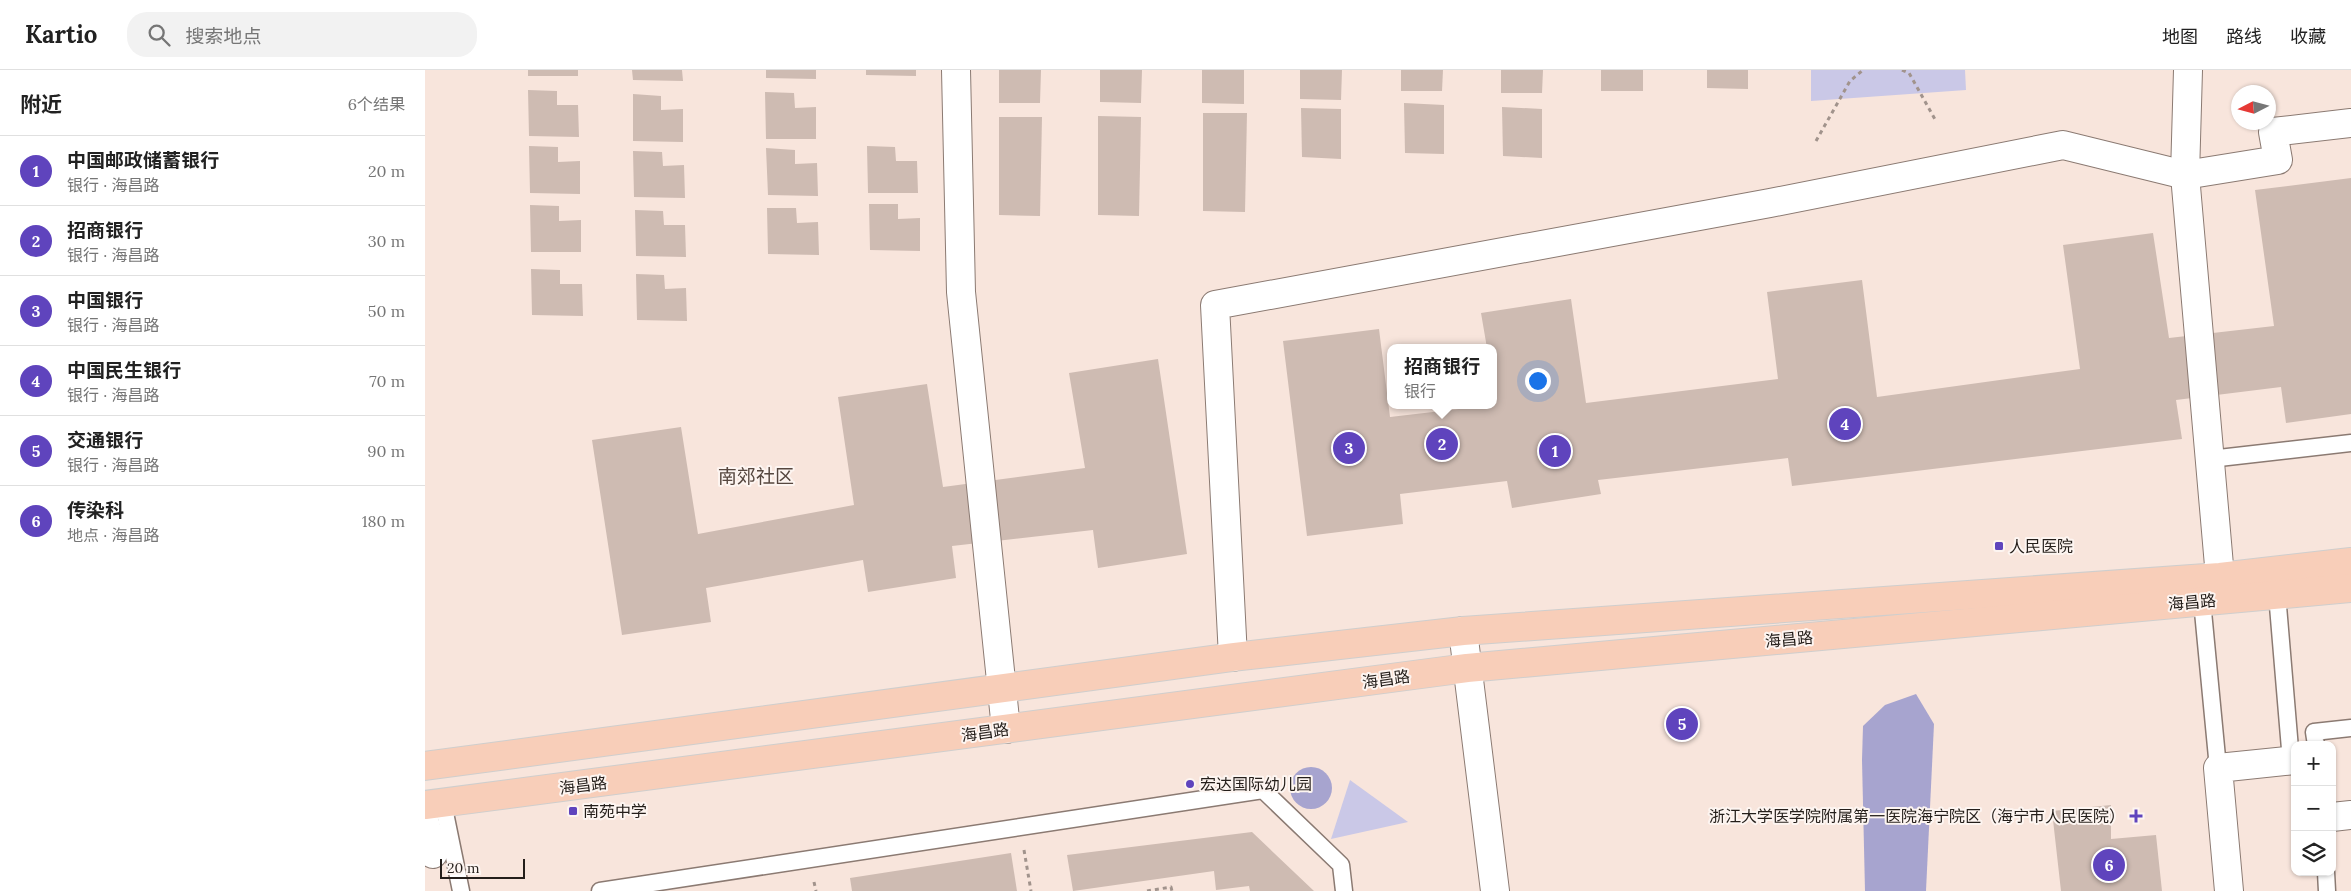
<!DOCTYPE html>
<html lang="zh">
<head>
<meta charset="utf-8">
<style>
	:root { --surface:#fff; --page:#f2f2f2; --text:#222; --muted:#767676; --line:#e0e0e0; --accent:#5f44bd }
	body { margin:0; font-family:Lora,"Noto Sans SC",serif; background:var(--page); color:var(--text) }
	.controls { position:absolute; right:15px; bottom:15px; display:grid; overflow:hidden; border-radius:10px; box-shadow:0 1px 4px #0004 }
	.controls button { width:45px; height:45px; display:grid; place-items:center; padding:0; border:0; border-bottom:1px solid var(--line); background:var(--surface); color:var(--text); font:25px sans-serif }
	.compass { position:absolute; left:1806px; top:15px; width:45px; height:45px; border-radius:50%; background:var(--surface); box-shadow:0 1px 4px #0004; rotate:264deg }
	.scale { position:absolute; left:15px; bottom:12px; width:85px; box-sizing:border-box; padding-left:5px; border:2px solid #241e1a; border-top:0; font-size:14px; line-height:18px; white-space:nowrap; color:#241e1a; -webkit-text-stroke:4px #fdf5f1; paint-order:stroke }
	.you { position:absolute; left:1112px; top:310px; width:18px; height:18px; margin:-12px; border:4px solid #fff; border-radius:50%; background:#1a73e8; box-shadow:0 0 0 8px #1a73e833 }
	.badge { display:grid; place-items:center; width:32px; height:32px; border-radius:50%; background:var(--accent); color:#fff; font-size:16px; font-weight:700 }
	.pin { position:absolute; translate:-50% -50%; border:2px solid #fff; box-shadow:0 1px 5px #0006 }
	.popup { position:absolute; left:962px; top:274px; width:110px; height:65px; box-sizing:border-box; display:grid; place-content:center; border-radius:10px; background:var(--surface); filter:drop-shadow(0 1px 4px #0005); font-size:16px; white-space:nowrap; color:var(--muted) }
	.popup b { font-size:19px; color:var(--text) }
	.popup::after { content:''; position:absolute; left:50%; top:100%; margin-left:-10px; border:10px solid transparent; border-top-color:var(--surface) }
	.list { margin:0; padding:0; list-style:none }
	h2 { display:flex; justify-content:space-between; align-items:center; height:65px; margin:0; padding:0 20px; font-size:21px }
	h2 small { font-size:16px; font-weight:400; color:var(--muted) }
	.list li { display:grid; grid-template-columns:32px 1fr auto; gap:15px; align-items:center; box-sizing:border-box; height:70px; padding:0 20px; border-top:1px solid var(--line) }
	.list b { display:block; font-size:19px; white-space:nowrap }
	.list p { margin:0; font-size:16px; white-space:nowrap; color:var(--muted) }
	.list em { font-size:16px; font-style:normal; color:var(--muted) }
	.icon { flex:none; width:28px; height:28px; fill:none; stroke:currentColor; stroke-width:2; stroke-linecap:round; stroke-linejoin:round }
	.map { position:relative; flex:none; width:1926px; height:821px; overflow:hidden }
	header { display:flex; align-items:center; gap:30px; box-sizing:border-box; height:70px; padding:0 25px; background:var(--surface); border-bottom:1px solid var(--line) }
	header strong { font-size:24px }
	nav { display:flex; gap:28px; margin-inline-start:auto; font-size:18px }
	.search { width:350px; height:45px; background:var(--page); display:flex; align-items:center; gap:12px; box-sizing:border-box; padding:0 18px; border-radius:20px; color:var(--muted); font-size:19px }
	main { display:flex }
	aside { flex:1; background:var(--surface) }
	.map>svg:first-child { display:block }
</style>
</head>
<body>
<header>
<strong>Kartio</strong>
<div class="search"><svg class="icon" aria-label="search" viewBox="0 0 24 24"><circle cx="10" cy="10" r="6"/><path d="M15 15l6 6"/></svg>搜索地点</div>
<nav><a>地图</a><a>路线</a><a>收藏</a></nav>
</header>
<main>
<aside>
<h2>附近<small>6个结果</small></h2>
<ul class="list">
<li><span class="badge">1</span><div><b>中国邮政储蓄银行</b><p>银行 · 海昌路</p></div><em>20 m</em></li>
<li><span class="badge">2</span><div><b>招商银行</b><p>银行 · 海昌路</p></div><em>30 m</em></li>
<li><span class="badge">3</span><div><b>中国银行</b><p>银行 · 海昌路</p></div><em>50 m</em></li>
<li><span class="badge">4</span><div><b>中国民生银行</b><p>银行 · 海昌路</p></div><em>70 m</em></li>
<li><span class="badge">5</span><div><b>交通银行</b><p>银行 · 海昌路</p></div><em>90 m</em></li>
<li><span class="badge">6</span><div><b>传染科</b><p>地点 · 海昌路</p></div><em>180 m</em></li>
</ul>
</aside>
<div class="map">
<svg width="1926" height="821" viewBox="0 0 1926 821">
	<rect width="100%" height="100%" fill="#f8e5dc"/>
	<g fill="#cac8e7">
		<polygon points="1386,0 1540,0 1541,20 1386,31"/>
		<polygon points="925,710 983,752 906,769"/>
	</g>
	<g fill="#a7a4cf">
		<polygon points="1491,624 1509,654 1501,821 1440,821 1437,690 1438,656 1460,635"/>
		<circle cx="886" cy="718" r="21"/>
	</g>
	<g fill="#cebbb2">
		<rect x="103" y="0" width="50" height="6"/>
		<polygon points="207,0 257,0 258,11 208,10"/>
		<polygon points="341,0 391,0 391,9 341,8"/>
		<polygon points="441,0 491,0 491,6 441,5"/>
		<polygon points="574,0 616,0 615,33 574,33"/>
		<polygon points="675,0 717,0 716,33 675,32"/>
		<polygon points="777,0 819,0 819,34 777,33"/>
		<polygon points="875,0 917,0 916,30 875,29"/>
		<polygon points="976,0 1018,0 1017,21 976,21"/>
		<polygon points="1076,0 1118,0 1117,23 1076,23"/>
		<rect x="1176" y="0" width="42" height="21"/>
		<polygon points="1282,0 1323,0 1323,19 1282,18"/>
		<polygon points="103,20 132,21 132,35 153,35 154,67 104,66"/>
		<polygon points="340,22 369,23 370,38 391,37 391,69 341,69"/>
		<polygon points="208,24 236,26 236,40 258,39 258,72 208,71"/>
		<polygon points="979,33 1019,35 1019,84 980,83"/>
		<polygon points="1077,37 1117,39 1117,88 1078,86"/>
		<polygon points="876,38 916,39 916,89 877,87"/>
		<polygon points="778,43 822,43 820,142 778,141"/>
		<polygon points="673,46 716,47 714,146 673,145"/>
		<polygon points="574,47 617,47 615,146 574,145"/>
		<polygon points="104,76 133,77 133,92 155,91 155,124 105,123"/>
		<polygon points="442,76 470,77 471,91 492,91 493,123 443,123"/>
		<polygon points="341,78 370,80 370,94 392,93 393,126 343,125"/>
		<polygon points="208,81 237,82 238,96 259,95 260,128 209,127"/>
		<polygon points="1926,108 1926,344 1861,353 1856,317 1751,330 1757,369 1367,416 1363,388 1173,410 1176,424 1087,438 1082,411 975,424 978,454 882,466 858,271 954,259 965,347 1068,335 1070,335 1068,278 1062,278 1056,243 1146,229 1161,333 1353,309 1342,222 1437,210 1452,327 1655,299 1638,175 1728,163 1744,268 1849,256 1830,120"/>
		<polygon points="444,134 473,134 473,149 495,148 495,181 445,180"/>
		<polygon points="105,135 134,136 134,151 156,150 156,182 106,182"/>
		<polygon points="342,138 371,138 372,153 393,152 394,185 343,184"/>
		<polygon points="210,140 238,141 239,155 260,155 261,187 211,186"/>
		<polygon points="106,199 135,200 135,214 157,214 158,246 107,245"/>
		<polygon points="211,204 239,205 240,219 261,218 262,251 212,250"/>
		<polygon points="733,289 762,484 673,498 668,460 527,476 531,508 443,522 438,490 281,518 286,552 197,565 167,370 256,357 273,464 429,435 413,327 502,314 518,417 660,398 644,303"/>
		<polygon points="1686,735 1686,769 1731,765 1737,821 1636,821 1627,741"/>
		<polygon points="827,762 889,821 825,821 824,816 791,820 789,801 648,821 642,785"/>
		<polygon points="586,783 592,821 427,821 425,808"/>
	</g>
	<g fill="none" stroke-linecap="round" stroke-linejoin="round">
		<defs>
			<g id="lane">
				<polyline points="1785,389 1926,373"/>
				<polyline points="1852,524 1866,691"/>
				<polyline points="1777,531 1793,698"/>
				<polyline points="1891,675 1889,662 1926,658"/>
				<polyline points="18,733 36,821"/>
				<polyline points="1901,802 1902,821"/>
				<polyline points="175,821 838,720 916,795 919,821"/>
			</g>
			<g id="street">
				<polyline points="531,0 536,222 581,659"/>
				<polyline points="1763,0 1760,105 1795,507"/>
				<polyline points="808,587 790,235 1345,133 1638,75 1760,105 1853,90 1848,62 1926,53"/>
				<polyline points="1907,747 1926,745"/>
				<polyline points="0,753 8,784"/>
				<polyline points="1804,821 1793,698 1870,690"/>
			</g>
			<polyline id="secondary" points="1038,561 1070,821"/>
			<g id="primary">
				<polyline points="0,696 808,587 1038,561 1795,507 1926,492"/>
				<polyline points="0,735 1042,598 1926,518"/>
			</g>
		</defs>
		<use href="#lane" stroke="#8b7a72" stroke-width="19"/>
		<use href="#street" stroke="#8b7a72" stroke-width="30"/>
		<use href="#secondary" stroke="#8b7a72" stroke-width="30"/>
		<use href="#primary" stroke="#cfcecd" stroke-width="30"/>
		<g stroke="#a1938c" stroke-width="3" stroke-dasharray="4 4" stroke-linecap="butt">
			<polyline points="1477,0 1484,3 1511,51"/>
			<polyline points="1391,71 1425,11 1438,0"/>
			<polyline points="599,780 606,821"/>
			<polyline points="389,812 391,821"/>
			<polyline points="722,821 746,817 747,821"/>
		</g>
		<use href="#lane" stroke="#fff" stroke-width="16"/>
		<use href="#street" stroke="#fff" stroke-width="28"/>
		<use href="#secondary" stroke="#fff" stroke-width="28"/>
		<use href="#primary" stroke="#f8ceb9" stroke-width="28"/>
	</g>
	<g fill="#5f44bd" stroke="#fdf5f1" stroke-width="2">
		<rect x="1569" y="471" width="10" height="10" rx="2.5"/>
		<circle cx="765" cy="714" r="5"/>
		<rect x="143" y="736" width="10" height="10" rx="2.5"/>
		<path d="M1708.5 738.5h5v5h5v5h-5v5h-5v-5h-5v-5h5z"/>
	</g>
	<g text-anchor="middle" stroke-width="4" stroke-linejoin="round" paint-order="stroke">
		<g font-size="16" fill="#241e1a" stroke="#fdf5f1" text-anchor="start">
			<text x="1584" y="482">人民医院</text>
			<text x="775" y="720">宏达国际幼儿园</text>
			<text x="158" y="747">南苑中学</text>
			<text x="1700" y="752" text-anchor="end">浙江大学医学院附属第一医院海宁院区（海宁市人民医院）</text>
		</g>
		<g font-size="16" fill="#241e1a" stroke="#fdf5f1">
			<text transform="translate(1767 532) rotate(-5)" y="6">海昌路</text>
			<text transform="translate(1364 569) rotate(-5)" y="6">海昌路</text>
			<text transform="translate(961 609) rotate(-8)" y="6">海昌路</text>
			<text transform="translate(560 662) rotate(-8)" y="6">海昌路</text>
			<text transform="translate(158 715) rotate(-7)" y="6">海昌路</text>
		</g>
		<g font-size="19" fill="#56473f" stroke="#fdf5f1">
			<text x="331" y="413">南郊社区</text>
		</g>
	</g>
</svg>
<div class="controls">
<button>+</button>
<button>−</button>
<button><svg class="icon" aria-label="layers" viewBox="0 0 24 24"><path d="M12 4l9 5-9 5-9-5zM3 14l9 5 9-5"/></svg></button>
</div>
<svg class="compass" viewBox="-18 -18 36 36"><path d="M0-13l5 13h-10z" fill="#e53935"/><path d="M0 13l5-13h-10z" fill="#767676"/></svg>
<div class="scale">20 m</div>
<div class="you"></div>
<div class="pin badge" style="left:1130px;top:381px">1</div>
<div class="pin badge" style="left:1017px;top:374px">2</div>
<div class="popup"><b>招商银行</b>银行</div>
<div class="pin badge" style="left:924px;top:378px">3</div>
<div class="pin badge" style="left:1420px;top:354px">4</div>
<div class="pin badge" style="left:1257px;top:654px">5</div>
<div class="pin badge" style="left:1684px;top:795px">6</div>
</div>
</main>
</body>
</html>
